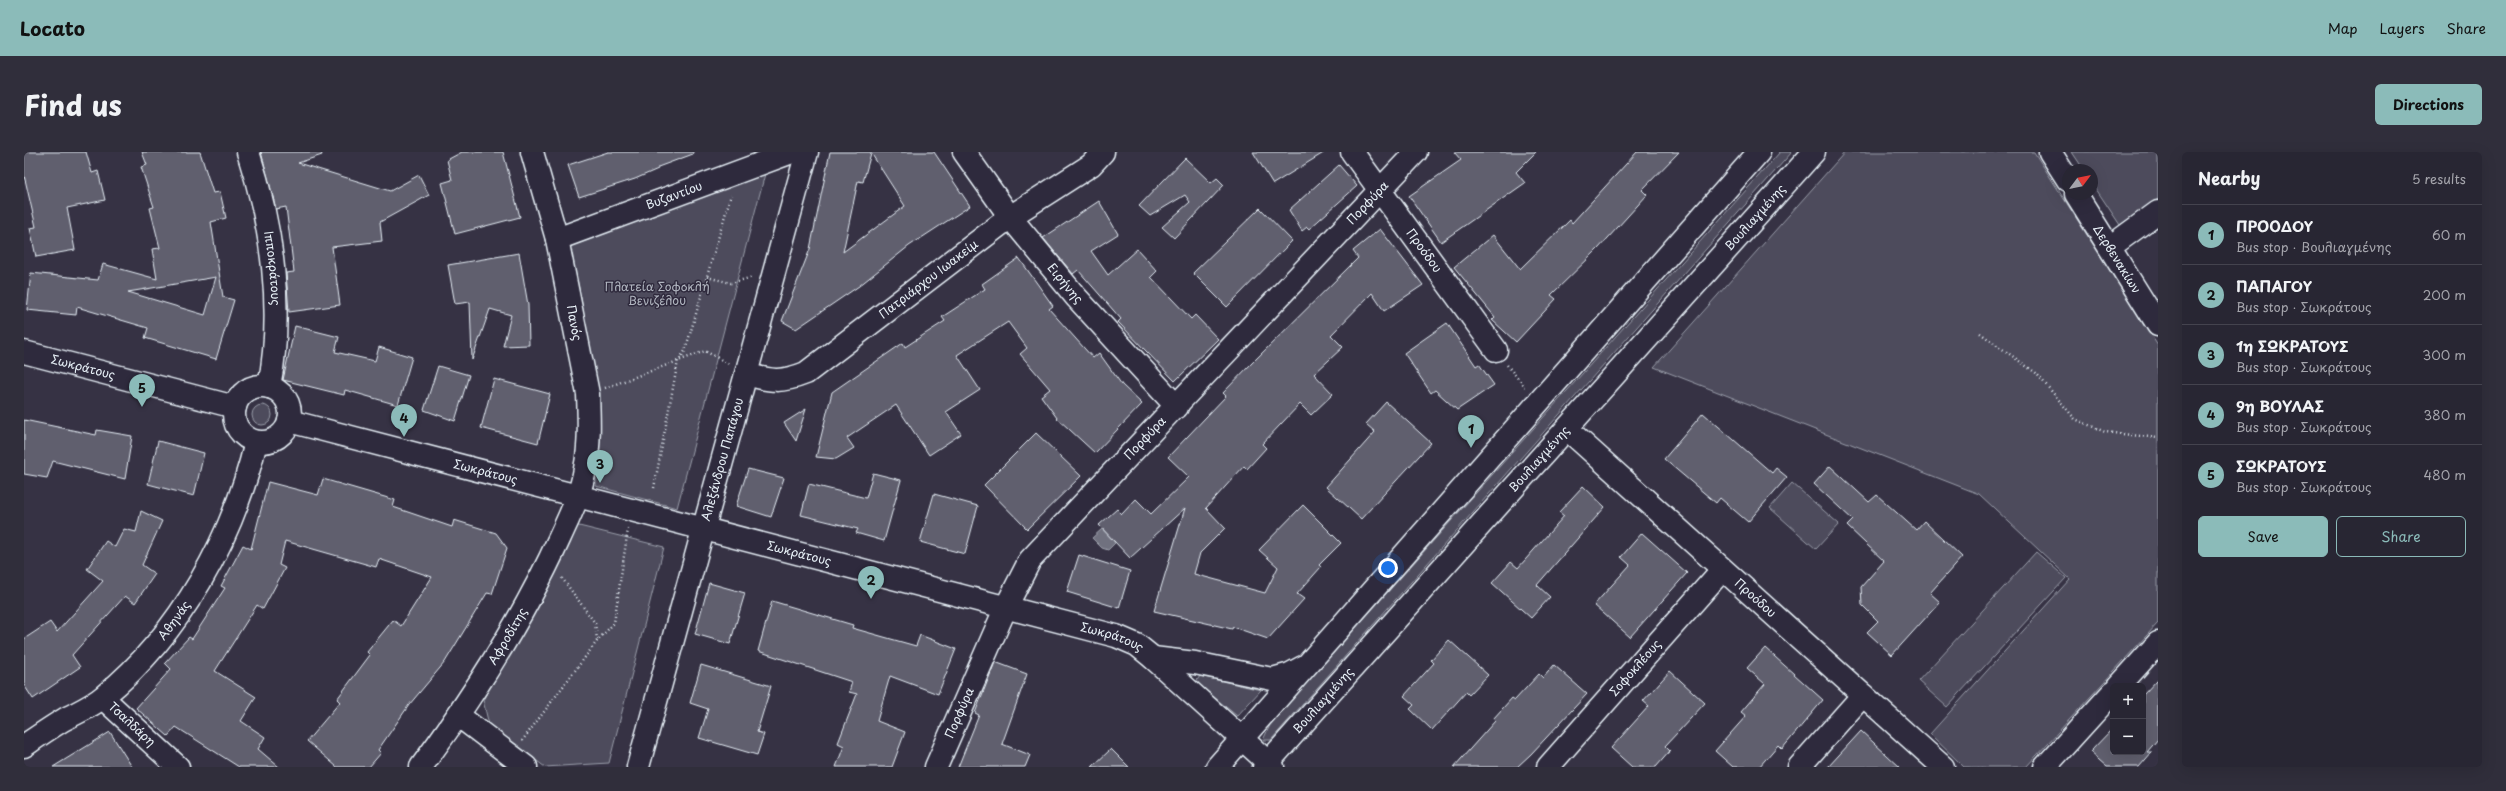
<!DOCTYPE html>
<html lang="en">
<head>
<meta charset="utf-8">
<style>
	:root { --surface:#282633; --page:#302e3b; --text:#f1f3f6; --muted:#a5a5ac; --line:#44434e; --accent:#8bbbb9 }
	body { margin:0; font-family:"Playpen Sans",sans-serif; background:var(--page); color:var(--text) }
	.controls { position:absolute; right:12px; bottom:12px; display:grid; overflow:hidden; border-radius:6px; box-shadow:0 4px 16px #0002 }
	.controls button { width:36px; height:36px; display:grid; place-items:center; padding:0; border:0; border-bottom:1px solid var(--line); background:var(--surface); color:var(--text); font:20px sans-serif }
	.compass { position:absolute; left:2038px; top:12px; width:36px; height:36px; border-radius:50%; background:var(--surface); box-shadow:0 4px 16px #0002; rotate:58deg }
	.you { position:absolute; left:1364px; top:416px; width:14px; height:14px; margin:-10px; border:3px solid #fff; border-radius:50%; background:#1a73e8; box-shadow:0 0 0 6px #1a73e833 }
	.badge { display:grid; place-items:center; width:26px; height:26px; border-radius:50%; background:var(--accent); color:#111; font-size:13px; font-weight:700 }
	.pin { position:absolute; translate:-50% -33px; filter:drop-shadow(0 1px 2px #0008) }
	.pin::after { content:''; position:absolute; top:21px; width:14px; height:12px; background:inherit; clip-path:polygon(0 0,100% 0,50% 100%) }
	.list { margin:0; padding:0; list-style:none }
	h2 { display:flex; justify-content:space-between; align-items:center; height:52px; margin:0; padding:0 16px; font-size:17px }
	h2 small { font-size:13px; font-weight:400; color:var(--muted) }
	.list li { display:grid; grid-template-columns:26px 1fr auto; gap:12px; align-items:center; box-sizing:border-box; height:60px; padding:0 16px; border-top:1px solid var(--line) }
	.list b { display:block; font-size:15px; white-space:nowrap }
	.list p { margin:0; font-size:13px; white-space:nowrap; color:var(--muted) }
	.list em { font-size:13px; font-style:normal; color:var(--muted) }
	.actions { display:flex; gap:8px; padding:12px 16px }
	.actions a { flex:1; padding:9px 0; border:1px solid var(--accent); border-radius:6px; text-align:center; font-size:14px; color:var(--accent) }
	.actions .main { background:var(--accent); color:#111 }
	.map { position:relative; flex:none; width:2134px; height:615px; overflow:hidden; border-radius:6px }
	header { display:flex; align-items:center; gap:24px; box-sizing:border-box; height:56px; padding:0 20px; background:var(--accent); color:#111 }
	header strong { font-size:19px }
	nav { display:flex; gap:22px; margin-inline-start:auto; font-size:14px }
	.intro { display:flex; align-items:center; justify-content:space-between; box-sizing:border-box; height:96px; padding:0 24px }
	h1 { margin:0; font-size:28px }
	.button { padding:10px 18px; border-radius:6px; background:var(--accent); color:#111; font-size:14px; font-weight:700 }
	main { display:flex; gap:24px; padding:0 24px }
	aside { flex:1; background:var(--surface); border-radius:6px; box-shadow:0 4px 16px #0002 }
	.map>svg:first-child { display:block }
</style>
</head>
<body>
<header>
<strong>Locato</strong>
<nav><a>Map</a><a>Layers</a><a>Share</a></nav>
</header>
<div class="intro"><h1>Find us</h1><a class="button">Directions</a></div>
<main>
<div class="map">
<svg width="2134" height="615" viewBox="0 0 2134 615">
	<rect width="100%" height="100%" fill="#363244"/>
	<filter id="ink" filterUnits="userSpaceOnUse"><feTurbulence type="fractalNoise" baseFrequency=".025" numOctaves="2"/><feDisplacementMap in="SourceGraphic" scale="8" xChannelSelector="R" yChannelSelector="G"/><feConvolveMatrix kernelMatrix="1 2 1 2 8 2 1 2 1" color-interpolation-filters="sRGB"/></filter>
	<g filter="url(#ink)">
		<g fill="#4d4b5c" stroke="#9a9eaa">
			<polygon points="1756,0 1768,0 1247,588 1239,588 1247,571"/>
			<polygon points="1821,0 2010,0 2134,194 2134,471 2002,615 1940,615 1906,582 2046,427 1955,342 1630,215"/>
			<polygon points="2048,0 2134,0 2134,47 2096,73 2068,31 2068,18 2060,18"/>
			<path d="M 742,18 L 653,356 L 572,334 C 571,275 569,216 559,158 C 556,137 550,116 545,95 Z"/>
			<circle cx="238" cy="263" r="10"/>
			<polygon points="1768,331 1815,372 1792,397 1746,356"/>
			<path d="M 547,372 L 640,395 L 585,611 L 521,615 L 465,573 L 459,548 C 495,491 520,434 547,372 Z"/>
			<polygon points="2012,400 2042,426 1923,555 1894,529"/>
			<polygon points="1176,524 1237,538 1213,564 1172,530"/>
		</g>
		<polygon fill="#70717f" stroke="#a0a4af" points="1078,377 1091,391 1084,398 1078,396 1068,386"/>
		<g fill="#605e6e" stroke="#e8f1f8" fill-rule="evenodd">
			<polygon points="0,0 62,0 68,21 74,19 81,48 43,56 51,98 12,105 6,76 12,75 0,23"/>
			<path d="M 118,0 L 176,0 L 189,41 L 196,40 L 202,66 L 187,70 L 199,145 L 210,148 L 192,207 L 121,186 L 124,176 L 53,155 L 52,163 L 3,158 L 7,121 L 74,128 L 79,112 L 133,127 L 128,97 L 136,96 L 126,56 L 130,55 L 117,15 L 123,13 ZM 192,125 L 181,163 L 104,140 L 134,135 Z"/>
			<polygon points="237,0 297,0 298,3 274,11 366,39 395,23 405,43 356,70 358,89 308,95 316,153 265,160 262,121 270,120 262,55 252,57"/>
			<polygon points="438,0 479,0 496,65 431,82 418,31 428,28 423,8"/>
			<polygon points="584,0 669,0 669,2 634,15 634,17 611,27 555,45 544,13"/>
			<path d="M 806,0 L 910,0 L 946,54 L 885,94 L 835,134 L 772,177 L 758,169 L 786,97 ZM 847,1 L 881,54 L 819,100 L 834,29 L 839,30 Z"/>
			<polygon points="1229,0 1301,0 1249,32"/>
			<polygon points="1430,0 1512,0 1492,20 1501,31 1417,90 1385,44 1437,8"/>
			<polygon points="1613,0 1655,0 1618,38 1623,43 1574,97 1527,143 1532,147 1492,190 1468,168 1471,165 1430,115 1469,83 1496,117 1546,68 1548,71"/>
			<polygon points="1161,6 1187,31 1193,26 1200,33 1150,86 1138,75 1166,50 1161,43 1126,64 1115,54"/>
			<polygon points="1315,13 1333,34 1285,77 1283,75 1278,79 1265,58"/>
			<polygon points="1075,49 1094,82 1067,99 1084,123 1113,97 1133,119 1127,125 1167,167 1171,163 1194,187 1151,229 1094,170 1097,167 1054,118 1049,122 1019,86"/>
			<polygon points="1236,56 1268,89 1203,155 1169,121"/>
			<polygon points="1356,77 1399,133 1360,159 1348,141 1307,183 1319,195 1290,222 1309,242 1287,263 1276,252 1238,292 1242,296 1223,317 1220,314 1182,356 1201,376 1176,401 1170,422 1241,441 1254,415 1235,398 1279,353 1317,391 1295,413 1297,415 1273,442 1280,447 1244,487 1209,475 1208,477 1130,459 1161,356 1106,406 1075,373 1093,357 1098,362 1112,347 1127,362 1165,325 1144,305 1202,244 1199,241 1227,212 1334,106 1329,99"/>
			<polygon points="495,101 504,153 505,193 479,194 487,163 466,157 448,208 446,150 431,152 424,113"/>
			<polygon points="995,106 1029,154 1025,157 1069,206 1075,201 1098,233 1118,252 1071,301 1033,266 1017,244 1026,237 996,202 1003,196 984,170 933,203 956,238 922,260 937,282 905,303 872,253 823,286 830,296 812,307 792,305 808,240 879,191 881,195 921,169 918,165 961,137 958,132"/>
			<polygon points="1423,171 1452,214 1455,212 1470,233 1433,258 1411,238 1407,241 1380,201"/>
			<polygon points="271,174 315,185 311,200 351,209 355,195 388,205 374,253 321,238 320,243 259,228"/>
			<polygon points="414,214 445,223 431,269 400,258"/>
			<polygon points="470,227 526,242 514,291 457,276"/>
			<polygon points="1362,250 1407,291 1337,367 1302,335 1351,280 1342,272"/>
			<polygon points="782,257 772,289 760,271"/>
			<polygon points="1679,261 1748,321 1752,316 1763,325 1724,370 1696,346 1692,351 1640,307"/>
			<polygon points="0,268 72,283 73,278 108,284 101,327 29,309 23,326 0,322"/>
			<polygon points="1012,281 1057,324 1003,377 960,333"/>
			<polygon points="134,289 180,301 170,344 124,332"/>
			<polygon points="1806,314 1845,350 1853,343 1892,378 1900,369 1938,405 1906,441 1916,450 1868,503 1843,480 1854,469 1838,453 1837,435 1860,409 1823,374 1829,368 1790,332"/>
			<polygon points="724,317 760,326 747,365 712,354"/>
			<polygon points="849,321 877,328 860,389 832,381 834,377 777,363 785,332 842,346"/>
			<polygon points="299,327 371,348 369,355 428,375 430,368 472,381 483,396 468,442 463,441 421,510 385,553 354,598 357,601 345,615 313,615 283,589 316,550 313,547 346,503 343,500 369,468 377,474 408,425 355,407 352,415 261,389 255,413 261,416 239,457 233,453 191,519 232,545 217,569 241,585 234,597 255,615 215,615 152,575 144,584 112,556 147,517 141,511 165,485 168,487 201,436 197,434 219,393 227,397 244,330 294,343"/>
			<polygon points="1559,334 1581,355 1513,433 1526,445 1507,466 1468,431 1487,410 1494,416 1540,364 1535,360"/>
			<polygon points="910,342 954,354 941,402 896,390"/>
			<polygon points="117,359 138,369 118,413 131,422 111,451 101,444 48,503 56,515 9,547 0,533 0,487 26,470 33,480 79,429 63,417 82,389 91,395 100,377 112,380"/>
			<polygon points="1618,381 1663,421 1606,485 1570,453 1606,413 1597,405"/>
			<polygon points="1055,403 1106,419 1095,456 1043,440"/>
			<polygon points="685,431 721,441 706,492 671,482"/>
			<polygon points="748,449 829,473 828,476 892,494 896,483 932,497 914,542 866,524 853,569 881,580 868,615 812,615 820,594 814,591 833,542 825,540 828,530 734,499"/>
			<polygon points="1425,488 1464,523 1445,543 1442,540 1408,578 1386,557 1390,553 1380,544 1410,511 1407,508"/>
			<polygon points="1741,496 1799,548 1758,597 1754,593 1735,615 1709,615 1691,599 1722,564 1717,560 1741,532 1723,516"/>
			<polygon points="971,510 1003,522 978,592 1006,603 1001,615 934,615 955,563 951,561"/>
			<polygon points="677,513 747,534 733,580 740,582 733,603 675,586 684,557 666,551"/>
			<polygon points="1530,513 1563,542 1507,602 1493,615 1430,615 1471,569 1469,567 1488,546 1491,548 1515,522 1519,526"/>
			<polygon points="1646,519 1681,551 1641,594 1646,599 1632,615 1608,615 1587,596 1625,554 1619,549"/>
			<polygon points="2134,527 2134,587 2123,600 2128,600 2115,615 2083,615 2066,600 2089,576 2089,600 2119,600 2119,543"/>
			<polygon points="1837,579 1876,615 1804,615"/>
			<polygon points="86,580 108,615 29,615"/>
			<polygon points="1087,597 1105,615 1068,615"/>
		</g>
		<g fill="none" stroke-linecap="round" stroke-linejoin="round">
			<defs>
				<g id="minor">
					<path id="s1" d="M 224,0 C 248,74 260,158 245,235"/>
					<path id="s2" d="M 940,0 L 986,65 L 1052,145 L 1153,255"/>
					<path id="s3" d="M 1328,0 L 1472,198"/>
					<polyline points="2026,0 2044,28"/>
					<path id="s4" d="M 2052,42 L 2134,173"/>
					<path id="s5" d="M 533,87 L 768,0"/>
					<polyline points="2086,95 2134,60"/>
					<path id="s6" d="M 0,200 L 211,255"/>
					<path id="s7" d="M 722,222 C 747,229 757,231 782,221 L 986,65 L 1067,13 L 1079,0"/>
					<circle cx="238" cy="262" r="28"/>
					<path id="s8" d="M 265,269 L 1092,484 L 1113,493 L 1129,506 L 1249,615"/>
					<path id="s9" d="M 1543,277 L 1919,615"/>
					<polyline points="2095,534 2134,491"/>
					<path id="s10" d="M 79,546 L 154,615"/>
					<polyline points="435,564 502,615"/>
					<path id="s11" d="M 0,594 C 13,585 27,575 41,567 C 54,560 69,554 80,544 C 157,481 209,386 232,290"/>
					<path id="s12" d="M 397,615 C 450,543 499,467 536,385 C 546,363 557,341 561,317 C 566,293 565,267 564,242 L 533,87 L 508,0"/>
					<path id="s13" d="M 614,615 L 783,0"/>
					<path id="s14" d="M 912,615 L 982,455 L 1006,408 L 1392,0"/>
					<path id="s15" d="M 1524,615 L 1698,418"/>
					<polyline points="1775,615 1839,543"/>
					<polyline points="2021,615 2089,540"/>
				</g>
				<g id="major">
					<polyline points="1129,506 1171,511 1248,527 1266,522 1279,515"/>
					<polyline points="1193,615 1735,0"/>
					<path id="s16" d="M 1240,615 L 1790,0"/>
				</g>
			</defs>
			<use href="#minor" stroke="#e8f1f8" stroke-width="25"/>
			<use href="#major" stroke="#e8f1f8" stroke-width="25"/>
			<g stroke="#e8f1f8" stroke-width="2.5" stroke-dasharray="1 3" stroke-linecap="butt">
				<polyline points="683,125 707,131 729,125"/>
				<polyline points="1956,181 2012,221 2051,267 2081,280 2134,286"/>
				<polyline points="1483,213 1501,235"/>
				<polyline points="581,236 681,199 705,212"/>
				<polyline points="630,336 654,209 661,199 707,43"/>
				<polyline points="538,426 571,471 573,488"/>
				<polyline points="498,589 574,488 590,471 604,377"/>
			</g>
			<use href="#minor" stroke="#2f2a3d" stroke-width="22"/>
			<use href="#major" stroke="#2f2a3d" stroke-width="22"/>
		</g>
	</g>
	<g text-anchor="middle" stroke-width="3" stroke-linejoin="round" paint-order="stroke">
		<g font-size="12" fill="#e8f1f8" stroke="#2f2a3d">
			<text dy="4" stroke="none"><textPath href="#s5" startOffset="125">Βυζαντίου</textPath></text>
			<text dy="4" stroke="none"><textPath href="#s14" startOffset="719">Πορφύρα</textPath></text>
			<text dy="4" stroke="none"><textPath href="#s16" startOffset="737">Βουλιαγμένης</textPath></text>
			<text dy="4" stroke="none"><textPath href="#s3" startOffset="122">Προόδου</textPath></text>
			<text dy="4" stroke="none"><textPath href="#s4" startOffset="77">Δερβενακίων</textPath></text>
			<text dy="4" stroke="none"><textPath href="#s1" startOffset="119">Ιπποκράτους</textPath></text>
			<text dy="4" stroke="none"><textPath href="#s7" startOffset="216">Πατριάρχου Ιωακείμ</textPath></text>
			<text dy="4" stroke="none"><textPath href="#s2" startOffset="166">Ειρήνης</textPath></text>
			<text transform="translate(550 171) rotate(79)" y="4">Πανός</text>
			<text dy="4" stroke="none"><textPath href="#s6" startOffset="61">Σωκράτους</textPath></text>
			<text dy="4" stroke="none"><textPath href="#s14" startOffset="395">Πορφύρα</textPath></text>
			<text dy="4" stroke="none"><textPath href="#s13" startOffset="319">Αλεξάνδρου Παπάγου</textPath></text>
			<text dy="4" stroke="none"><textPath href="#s16" startOffset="413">Βουλιαγμένης</textPath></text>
			<text dy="4" stroke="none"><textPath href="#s8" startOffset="203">Σωκράτους</textPath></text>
			<text dy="4" stroke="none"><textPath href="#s8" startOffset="527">Σωκράτους</textPath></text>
			<text dy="4" stroke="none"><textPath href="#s9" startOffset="253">Προόδου</textPath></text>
			<text dy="4" stroke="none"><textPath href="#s11" startOffset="198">Αθηνάς</textPath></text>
			<text dy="4" stroke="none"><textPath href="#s12" startOffset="157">Αφροδίτης</textPath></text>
			<text dy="4" stroke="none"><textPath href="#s8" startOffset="851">Σωκράτους</textPath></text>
			<text dy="4" stroke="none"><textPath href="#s15" startOffset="132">Σοφοκλέους</textPath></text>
			<text dy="4" stroke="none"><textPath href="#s16" startOffset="89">Βουλιαγμένης</textPath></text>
			<text dy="4" stroke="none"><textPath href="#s14" startOffset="59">Πορφύρα</textPath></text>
			<text dy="4" stroke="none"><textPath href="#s10" startOffset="39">Τσαλδάρη</textPath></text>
		</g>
		<g font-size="12" fill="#b2b7c1" stroke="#2f2a3d">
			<text x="633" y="139">Πλατεία Σοφοκλή<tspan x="633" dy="14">Βενιζέλου</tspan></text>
		</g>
	</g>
</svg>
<div class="controls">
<button>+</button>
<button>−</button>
</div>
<svg class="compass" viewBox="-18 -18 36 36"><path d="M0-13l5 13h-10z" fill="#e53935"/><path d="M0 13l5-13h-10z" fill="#a5a5ac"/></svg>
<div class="you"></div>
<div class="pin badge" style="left:1447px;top:296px">1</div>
<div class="pin badge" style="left:847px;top:447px">2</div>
<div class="pin badge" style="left:576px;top:331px">3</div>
<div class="pin badge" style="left:380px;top:285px">4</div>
<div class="pin badge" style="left:118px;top:255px">5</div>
</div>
<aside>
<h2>Nearby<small>5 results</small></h2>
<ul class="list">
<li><span class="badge">1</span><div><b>ΠΡΟΟΔΟΥ</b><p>Bus stop · Βουλιαγμένης</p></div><em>60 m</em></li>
<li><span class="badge">2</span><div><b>ΠΑΠΑΓΟΥ</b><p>Bus stop · Σωκράτους</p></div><em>200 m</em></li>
<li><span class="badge">3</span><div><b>1η ΣΩΚΡΑΤΟΥΣ</b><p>Bus stop · Σωκράτους</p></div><em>300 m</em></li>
<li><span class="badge">4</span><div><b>9η ΒΟΥΛΑΣ</b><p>Bus stop · Σωκράτους</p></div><em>380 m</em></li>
<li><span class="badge">5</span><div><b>ΣΩΚΡΑΤΟΥΣ</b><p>Bus stop · Σωκράτους</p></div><em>480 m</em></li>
</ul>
<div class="actions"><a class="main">Save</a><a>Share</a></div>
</aside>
</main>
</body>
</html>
